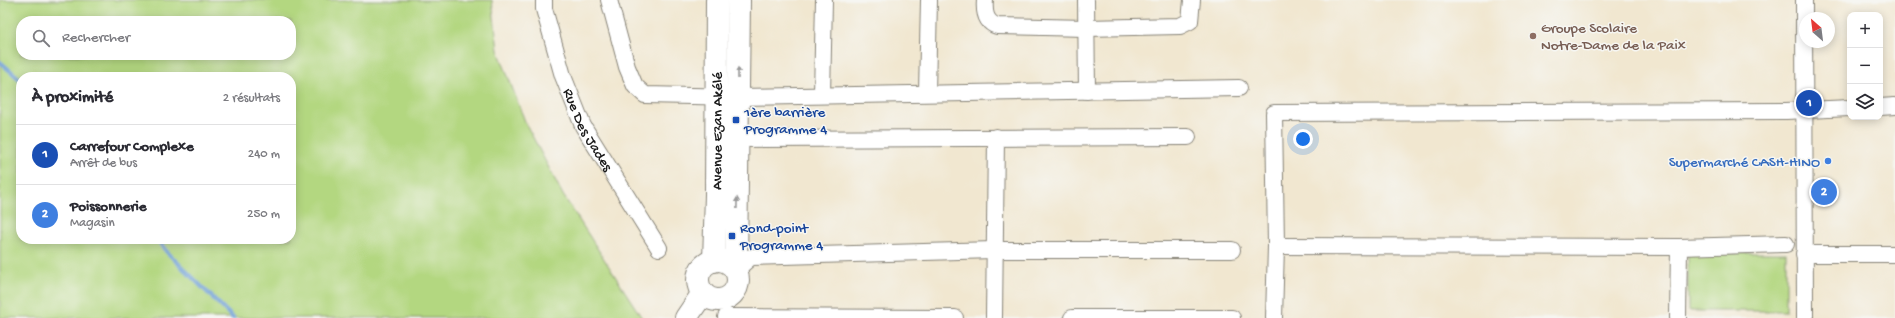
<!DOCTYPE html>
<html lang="fr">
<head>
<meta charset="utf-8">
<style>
	:root { --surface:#fff; --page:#f2f2f3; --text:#2b2b33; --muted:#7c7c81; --line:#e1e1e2; --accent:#d1495b }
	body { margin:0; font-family:"Gochi Hand",sans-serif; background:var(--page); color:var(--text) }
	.controls { position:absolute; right:12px; top:12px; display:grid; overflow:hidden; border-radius:8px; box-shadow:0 2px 10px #0003 }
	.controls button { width:36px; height:36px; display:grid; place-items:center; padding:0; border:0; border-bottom:1px solid var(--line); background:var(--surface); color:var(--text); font:20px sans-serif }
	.compass { position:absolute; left:1799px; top:12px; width:36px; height:36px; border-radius:50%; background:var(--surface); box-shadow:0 2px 10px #0003; rotate:332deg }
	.you { position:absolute; left:1303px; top:139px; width:14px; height:14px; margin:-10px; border:3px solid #fff; border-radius:50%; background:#1a73e8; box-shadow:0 0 0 6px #1a73e833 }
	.badge { display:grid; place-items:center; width:26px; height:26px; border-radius:50%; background:var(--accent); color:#fff; font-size:13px; font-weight:700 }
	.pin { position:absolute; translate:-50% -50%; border:2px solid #fff; box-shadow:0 1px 4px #0006 }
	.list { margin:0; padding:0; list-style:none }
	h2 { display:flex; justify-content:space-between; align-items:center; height:52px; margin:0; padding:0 16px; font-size:17px }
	h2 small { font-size:13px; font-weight:400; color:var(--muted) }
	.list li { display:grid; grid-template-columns:26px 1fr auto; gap:12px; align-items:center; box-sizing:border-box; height:60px; padding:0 16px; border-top:1px solid var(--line) }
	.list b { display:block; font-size:15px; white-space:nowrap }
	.list p { margin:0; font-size:13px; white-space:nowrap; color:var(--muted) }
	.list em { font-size:13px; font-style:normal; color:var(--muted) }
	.icon { flex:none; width:22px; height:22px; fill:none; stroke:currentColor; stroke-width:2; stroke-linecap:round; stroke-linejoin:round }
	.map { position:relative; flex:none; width:1895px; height:318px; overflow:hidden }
	.search { position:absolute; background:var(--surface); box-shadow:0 2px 10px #0003; left:16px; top:16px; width:280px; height:44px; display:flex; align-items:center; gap:10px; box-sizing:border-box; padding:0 14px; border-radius:16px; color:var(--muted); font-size:15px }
	.panel { position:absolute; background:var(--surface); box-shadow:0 2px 10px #0003; left:16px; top:72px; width:280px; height:172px; border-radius:16px }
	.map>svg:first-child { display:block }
</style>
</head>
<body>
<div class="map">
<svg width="1895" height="318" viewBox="0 0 1895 318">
	<rect width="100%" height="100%" fill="#f6f6f2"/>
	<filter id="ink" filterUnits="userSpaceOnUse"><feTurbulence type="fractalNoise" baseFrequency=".025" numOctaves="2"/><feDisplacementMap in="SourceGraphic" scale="8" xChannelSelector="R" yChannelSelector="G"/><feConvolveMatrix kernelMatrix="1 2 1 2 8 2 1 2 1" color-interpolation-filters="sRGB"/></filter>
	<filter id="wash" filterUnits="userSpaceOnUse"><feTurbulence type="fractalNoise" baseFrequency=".012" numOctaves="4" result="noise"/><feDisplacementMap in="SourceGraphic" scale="16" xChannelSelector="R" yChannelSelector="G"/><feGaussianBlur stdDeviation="0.9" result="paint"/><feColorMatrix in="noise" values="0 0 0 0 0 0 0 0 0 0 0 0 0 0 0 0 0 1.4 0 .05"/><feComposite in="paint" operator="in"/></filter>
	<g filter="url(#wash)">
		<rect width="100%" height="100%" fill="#f1e7d0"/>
		<g fill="#b3d780" stroke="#687a4e" fill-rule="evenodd">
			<path d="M 0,0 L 492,0 L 498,50 L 526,124 L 563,195 L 642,318 L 0,318 ZM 21,21 L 291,21 L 291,55 L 21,55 ZM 21,77 L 291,77 L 291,239 L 21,239 Z"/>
			<rect x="1688" y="253" width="98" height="58"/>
		</g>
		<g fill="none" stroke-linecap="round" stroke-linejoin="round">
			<g stroke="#6d9ed7" stroke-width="4.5">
				<polyline points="0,62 21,80"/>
				<polyline points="157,239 166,251 233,318"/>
			</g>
		</g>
	</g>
	<g filter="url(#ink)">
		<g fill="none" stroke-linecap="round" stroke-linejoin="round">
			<defs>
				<g id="street">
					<path id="s1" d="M 544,0 L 544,9 L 563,76 L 583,126 L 659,248"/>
					<polyline points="609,0 627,67 635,86 645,95 738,97 1239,88"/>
					<path d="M 985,0 C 984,11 985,22 997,26 L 1086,28 L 1180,26 L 1190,21 L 1192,0"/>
					<polyline points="1086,0 1087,91"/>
					<polyline points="1804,0 1805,318"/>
					<polyline points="927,93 929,0"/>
					<polyline points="822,95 824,0"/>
					<polyline points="1880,107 1895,106"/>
					<polyline points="738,139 1188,137"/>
					<polyline points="1276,246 1679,247 1786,244"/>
					<polyline points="1804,254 1895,254"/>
					<polyline points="736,270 751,257 994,250 1232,250"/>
					<polyline points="726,317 955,318"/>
					<polyline points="994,318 996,137"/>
					<polyline points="1072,318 1232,318"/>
					<polyline points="1274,318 1276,246 1274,113 1786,111 1850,108"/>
					<polyline points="1678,318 1679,247"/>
				</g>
				<g id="secondary">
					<circle cx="718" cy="280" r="20"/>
					<path id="s2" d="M 714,261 L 716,194 L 717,0"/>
					<polyline points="736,270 739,0"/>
					<polyline points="686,318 703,293"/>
				</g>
			</defs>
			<use href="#street" stroke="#868276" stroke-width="18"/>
			<use href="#secondary" stroke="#868276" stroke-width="24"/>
			<use href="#street" stroke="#fff" stroke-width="16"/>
			<use href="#secondary" stroke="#fff" stroke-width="22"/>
		</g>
		<defs><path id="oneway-solid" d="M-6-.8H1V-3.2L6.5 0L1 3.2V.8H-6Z"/></defs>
		<g fill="#999">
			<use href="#oneway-solid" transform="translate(738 73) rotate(-90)"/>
			<use href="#oneway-solid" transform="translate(737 203) rotate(-89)"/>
		</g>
	</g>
	<circle fill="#8d6e63" stroke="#f6f6f2" stroke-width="1.5" cx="1533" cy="36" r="4"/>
	<g fill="#1a4fb4" stroke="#f6f6f2" stroke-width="1.5">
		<rect x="732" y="116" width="8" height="8" rx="2"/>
		<rect x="728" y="232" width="8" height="8" rx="2"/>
	</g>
	<circle fill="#3f7fe0" stroke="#f6f6f2" stroke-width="1.5" cx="1828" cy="161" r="4"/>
	<g text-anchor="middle" stroke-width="3" stroke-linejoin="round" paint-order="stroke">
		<g font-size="15" fill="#785e54" stroke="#f6f6f2" text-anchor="start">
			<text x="1541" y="32">Groupe Scolaire<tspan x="1541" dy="17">Notre-Dame de la Paix</tspan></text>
		</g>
		<g font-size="15" fill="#164399" stroke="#f6f6f2" text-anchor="start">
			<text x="744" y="116">1ère barrière<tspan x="744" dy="17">Programme 4</tspan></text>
			<text x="740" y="232">Rond-point<tspan x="740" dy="17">Programme 4</tspan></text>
		</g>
		<g font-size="15" fill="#1c1c1c" stroke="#f6f6f2">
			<text dy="5" stroke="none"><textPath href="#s1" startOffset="138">Rue Des Jades</textPath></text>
			<text dy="5" stroke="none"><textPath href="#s2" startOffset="130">Avenue Ezan Akélé</textPath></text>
		</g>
		<g font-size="15" fill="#366cbe" stroke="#f6f6f2" text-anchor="end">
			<text x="1820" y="166">Supermarché CASH-HINO</text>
		</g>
	</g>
</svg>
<div class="controls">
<button>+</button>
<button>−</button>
<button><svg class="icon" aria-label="layers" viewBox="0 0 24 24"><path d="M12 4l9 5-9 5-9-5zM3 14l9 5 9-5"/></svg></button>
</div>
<svg class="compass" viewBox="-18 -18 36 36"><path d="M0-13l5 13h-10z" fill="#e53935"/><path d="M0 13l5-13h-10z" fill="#7c7c81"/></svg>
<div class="you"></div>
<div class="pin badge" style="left:1809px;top:103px;background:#1a4fb4">1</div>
<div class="pin badge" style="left:1824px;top:192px;background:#3f7fe0">2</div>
<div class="search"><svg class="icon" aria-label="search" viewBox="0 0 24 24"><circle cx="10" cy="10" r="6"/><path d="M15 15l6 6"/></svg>Rechercher</div>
<section class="panel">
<h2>À proximité<small>2 résultats</small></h2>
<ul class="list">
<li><span class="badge" style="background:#1a4fb4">1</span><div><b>Carrefour Complexe</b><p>Arrêt de bus</p></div><em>240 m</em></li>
<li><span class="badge" style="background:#3f7fe0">2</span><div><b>Poissonnerie</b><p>Magasin</p></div><em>250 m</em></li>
</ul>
</section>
</div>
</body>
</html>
